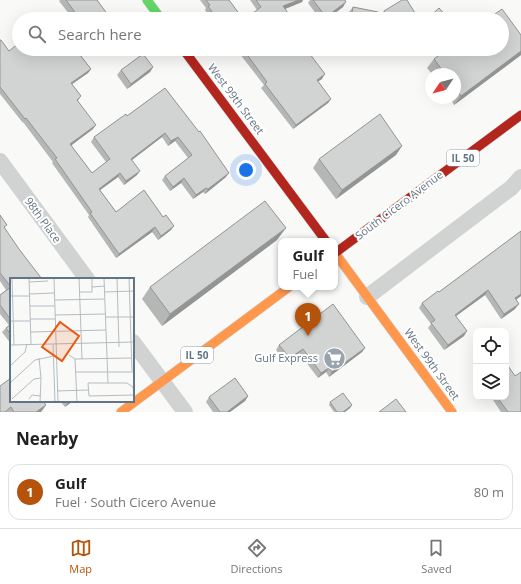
<!DOCTYPE html>
<html lang="en">
<head>
<meta charset="utf-8">
<style>
	:root { --surface:#fff; --page:#f2f2f2; --text:#222; --muted:#767676; --line:#e0e0e0; --accent:#b45309 }
	body { margin:0; font-family:"Open Sans",sans-serif; background:var(--page); color:var(--text) }
	.controls { position:absolute; right:12px; bottom:12px; display:grid; overflow:hidden; border-radius:8px; box-shadow:0 4px 16px #0002 }
	.controls button { width:36px; height:36px; display:grid; place-items:center; padding:0; border:0; border-bottom:1px solid var(--line); background:var(--surface); color:var(--text); font:20px sans-serif }
	.compass { position:absolute; left:425px; top:68px; width:36px; height:36px; border-radius:50%; background:var(--surface); box-shadow:0 4px 16px #0002; rotate:235deg }
	.you { position:absolute; left:246px; top:170px; width:14px; height:14px; margin:-10px; border:3px solid #fff; border-radius:50%; background:#1a73e8; box-shadow:0 0 0 6px #1a73e833 }
	.badge { display:grid; place-items:center; width:26px; height:26px; border-radius:50%; background:var(--accent); color:#fff; font-size:13px; font-weight:700 }
	.pin { position:absolute; translate:-50% -33px; filter:drop-shadow(0 1px 2px #0008) }
	.pin::after { content:''; position:absolute; top:21px; width:14px; height:12px; background:inherit; clip-path:polygon(0 0,100% 0,50% 100%) }
	.popup { position:absolute; left:278px; top:238px; width:60px; height:52px; box-sizing:border-box; display:grid; place-content:center; border-radius:8px; background:var(--surface); filter:drop-shadow(0 1px 3px #0005); font-size:13px; white-space:nowrap; color:var(--muted) }
	.popup b { font-size:15px; color:var(--text) }
	.popup::after { content:''; position:absolute; left:50%; top:100%; margin-left:-8px; border:8px solid transparent; border-top-color:var(--surface) }
	.list { margin:0; padding:0; list-style:none }
	h2 { display:flex; justify-content:space-between; align-items:center; height:52px; margin:0; padding:0 16px; font-size:17px }
	h2 small { font-size:13px; font-weight:400; color:var(--muted) }
	.list li { display:grid; grid-template-columns:26px 1fr auto; gap:12px; align-items:center; box-sizing:border-box; height:56px; margin:0 8px 8px; padding:0 8px; border:1px solid var(--line); border-radius:12px }
	.list b { display:block; font-size:15px; white-space:nowrap }
	.list p { margin:0; font-size:13px; white-space:nowrap; color:var(--muted) }
	.list em { font-size:13px; font-style:normal; color:var(--muted) }
	.icon { flex:none; width:22px; height:22px; fill:none; stroke:currentColor; stroke-width:2; stroke-linecap:round; stroke-linejoin:round }
	.map { position:relative; flex:none; width:521px; height:412px; overflow:hidden }
	.search { position:absolute; background:var(--surface); box-shadow:0 4px 16px #0002; left:12px; right:12px; top:12px; height:44px; display:flex; align-items:center; gap:10px; box-sizing:border-box; padding:0 14px; border-radius:22px; color:var(--muted); font-size:15px }
	.sheet { height:116px; background:var(--surface) }
	nav { display:flex; justify-content:space-around; align-items:center; box-sizing:border-box; height:56px; border-top:1px solid var(--line); background:var(--surface); font-size:11px; color:var(--muted) }
	nav a { display:grid; justify-items:center; gap:2px }
	nav .on { color:var(--accent) }
	.map>svg:first-child { display:block }
</style>
</head>
<body>
<div class="map">
<svg width="521" height="412" viewBox="0 0 521 412">
	<rect width="100%" height="100%" fill="#f9f9f8"/>
	<g fill="none" stroke-linecap="round" stroke-linejoin="round">
		<defs>
			<polyline id="fast" points="147,0 161,19"/>
			<g id="slow">
				<polyline points="335,253 452,412"/>
				<polyline points="121,412 289,287"/>
			</g>
			<g id="jam">
				<polyline points="183,49 326,241"/>
				<polyline points="335,253 521,115"/>
			</g>
		</defs>
		<use href="#fast" stroke="#d6d7d8" stroke-width="10"/>
		<use href="#slow" stroke="#d6d7d8" stroke-width="10"/>
		<use href="#jam" stroke="#d6d7d8" stroke-width="10"/>
		<g stroke="#d1d3d3" stroke-width="16">
			<polyline points="0,161 87,279"/>
			<polyline points="367,297 511,188 521,177"/>
			<polyline points="133,342 185,412"/>
		</g>
		<use href="#fast" stroke="#63d668" stroke-width="9"/>
		<use href="#slow" stroke="#ff974d" stroke-width="9"/>
		<use href="#jam" stroke="#b3261e" stroke-width="9"/>
	</g>
	<g fill="#b5b6b6">
		<polygon points="60,0 97,0 111,19 73,19 59,1"/>
		<polygon points="200,0 229,0 243,19 211,19 205,10 206,8"/>
		<polygon points="250,0 303,0 302,2 285,9 257,10"/>
		<polygon points="310,0 345,0 343,7 327,19 320,19 308,3"/>
		<polygon points="353,7 377,19 348,19 349,12"/>
		<polygon points="384,11 418,18 417,19 382,19 380,16"/>
		<polygon points="521,35 521,55 454,105 450,98 455,98 455,74 432,74 427,68 434,59"/>
		<polygon points="0,40 9,51 55,56 83,55 81,56 91,69 88,73 72,84 81,96 78,101 93,129 71,145 92,173 106,162 91,142 94,137 127,116 165,88 226,177 205,194 203,192 193,199 181,183 170,191 162,180 165,176 188,158 175,141 168,146 162,137 132,160 137,175 124,185 118,177 100,190 116,212 171,230 158,240 152,232 116,258 88,217 89,215 52,163 53,162 23,122 23,123 0,94"/>
		<polygon points="236,49 306,49 322,79 318,81 331,99 328,103 293,129 261,88 264,85"/>
		<polygon points="153,67 150,72 127,89 117,75 121,70"/>
		<polygon points="396,155 336,199 313,168 319,159"/>
		<polygon points="0,215 5,228 11,279 11,344 2,332 9,325 0,314 0,295 6,290 0,281"/>
		<polygon points="521,231 521,296 516,300 515,309 501,319 485,295 456,316 464,336 444,350 428,328 431,324 419,308 422,303 439,292"/>
		<polygon points="277,240 162,326 142,299 150,287"/>
		<polygon points="279,345 365,348 362,352 329,377 326,372 318,378 299,353 286,363 276,350"/>
		<polygon points="0,386 46,405 41,412 0,412"/>
		<polygon points="248,396 245,401 230,412 213,412 206,402 209,397"/>
		<polygon points="491,397 506,397 521,412 501,412"/>
		<polygon points="60,401 73,401 65,407"/>
		<polygon points="330,402 352,405 350,408 345,412 334,412 329,405"/>
	</g>
	<g fill="#939494">
		<polygon points="299,0 303,0 302,2 280,11 283,6"/>
		<polygon points="346,2 343,7 327,19 325,19 326,17"/>
		<polygon points="521,51 521,55 454,105 461,96"/>
		<polygon points="153,67 150,72 127,89 131,84"/>
		<polygon points="91,69 88,73 68,87 71,83"/>
		<polygon points="325,74 322,79 314,84 317,80"/>
		<polygon points="331,99 328,103 293,129 296,125"/>
		<polygon points="96,125 93,129 68,148 70,144"/>
		<polygon points="165,133 162,137 128,163 131,159"/>
		<polygon points="178,137 175,141 168,146 171,141"/>
		<polygon points="402,146 396,155 336,199 342,190"/>
		<polygon points="140,171 137,175 124,185 126,181"/>
		<polygon points="120,173 118,177 96,193 99,189"/>
		<polygon points="229,173 226,177 205,194 208,189"/>
		<polygon points="184,178 181,183 170,191 173,187"/>
		<polygon points="206,188 203,192 193,199 196,195"/>
		<polygon points="174,226 171,230 158,240 161,236"/>
		<polygon points="155,227 152,232 116,258 119,254"/>
		<polygon points="286,228 277,240 162,326 170,314"/>
		<polygon points="488,290 485,295 452,319 455,315"/>
		<polygon points="521,294 521,296 511,303 515,298"/>
		<polygon points="519,304 515,309 501,319 504,314"/>
		<polygon points="467,331 464,336 444,350 448,345"/>
		<polygon points="365,348 362,352 329,377 332,372"/>
		<polygon points="303,349 299,353 286,363 290,358"/>
		<polygon points="329,368 326,372 318,378 321,373"/>
		<polygon points="248,396 245,401 230,412 227,412"/>
		<polygon points="69,401 73,401 65,407"/>
		<polygon points="46,405 41,412 36,412"/>
		<polygon points="352,405 350,408 345,412 343,412"/>
	</g>
	<g fill="#d2d4d4" stroke="#939494">
		<polygon points="66,0 97,0 111,19 80,19"/>
		<polygon points="206,0 229,0 243,19 217,19 208,6 210,5"/>
		<polygon points="256,0 299,0 283,6 291,17 288,19 245,19 261,7"/>
		<polygon points="313,0 345,0 346,2 326,17"/>
		<polygon points="402,0 407,0 418,18 416,19 388,19 384,11"/>
		<polygon points="353,7 378,12 377,19 351,19"/>
		<polygon points="439,8 449,19 427,19"/>
		<polygon points="502,9 521,35 521,51 461,96 455,88 455,74 445,74 434,59 447,49 502,49 502,19 488,19"/>
		<polygon points="0,40 1,40 9,51 19,43 19,49 50,49 55,56 65,49 84,49 86,51 80,55 91,69 71,83 81,96 77,100 96,125 70,144 92,173 110,159 94,137 126,114 127,116 165,88 199,132 200,131 229,173 208,189 206,188 196,195 184,178 173,187 165,176 192,155 178,137 171,141 165,133 131,159 140,171 126,181 120,173 99,189 116,212 144,190 163,217 166,215 174,226 161,236 155,227 119,254 90,213 92,212 55,159 57,158 26,118 25,119 0,87"/>
		<polygon points="243,49 306,49 325,74 317,80 331,99 296,125 265,84 267,82"/>
		<polygon points="143,54 153,67 131,84 121,70"/>
		<polygon points="380,114 402,146 342,190 319,159"/>
		<polygon points="265,201 286,228 170,314 150,287"/>
		<polygon points="0,215 7,225 4,227 19,249 42,279 11,279 11,320 0,305 0,295 11,287 0,273"/>
		<polygon points="521,231 521,294 515,298 519,304 504,314 488,290 455,315 467,331 448,345 431,323 435,320 422,303 438,291 439,292"/>
		<polygon points="333,304 365,348 332,372 329,368 321,373 303,349 290,358 279,345"/>
		<polygon points="11,324 11,335 6,328"/>
		<polygon points="506,363 515,376 521,372 521,412 508,412 497,397 506,397"/>
		<polygon points="11,378 11,401 43,401 46,405 36,412 14,412 11,407 5,412 0,412 0,386"/>
		<polygon points="235,378 248,396 227,412 220,412 209,397"/>
		<polygon points="343,393 352,405 343,412 337,412 330,402"/>
		<polygon points="396,399 406,412 379,412"/>
	</g>
	<defs>
		<symbol id="supermarket-disc" viewBox="-11 -11 22 22"><circle r="9.5" fill="#98a3ad" stroke="#fff"/><path d="M-6-5.5h2.5l.6 2H6L4.5 2H-2.5L-4.4-4H-6ZM-1.5 3.2a1.3 1.3 0 1 0 .1 0ZM3 3.2a1.3 1.3 0 1 0 .1 0Z" fill="#fff"/></symbol>
	</defs>
	<g fill-rule="evenodd">
		<use href="#supermarket-disc" x="322" y="346" width="25" height="25"/>
	</g>
	<g text-anchor="middle" stroke-width="4" stroke-linejoin="round" paint-order="stroke">
		<g fill="#fff" stroke="#929ea9" stroke-width="1">
			<rect x="447" y="150" width="32" height="16" rx="3"/>
			<rect x="181" y="347" width="32" height="16" rx="3"/>
		</g>
		<g font-size="10" font-weight="bold" fill="#637484">
			<text x="463" y="162">IL 50</text>
			<text x="197" y="359">IL 50</text>
		</g>
		<g font-size="11" fill="#637484" stroke="#fff">
			<text transform="translate(236 99) rotate(53)" y="4">West 99th Street</text>
			<text transform="translate(399 205) rotate(-37)" y="4">South Cicero Avenue</text>
			<text transform="translate(43 220) rotate(54)" y="4">98th Place</text>
			<text transform="translate(432 364) rotate(54)" y="4">West 99th Street</text>
		</g>
		<g font-size="11" fill="#637484" stroke="#fff" text-anchor="end">
			<text x="318" y="362">Gulf Express</text>
		</g>
	</g>
	<g transform="translate(10 278)">
		<rect width="124" height="124" fill="#f9f9f8"/>
		<path fill="none" stroke="#b4bcc3" stroke-width="1" d="M 2,0 L 4,67M 19,0 L 21,66M 44,0 L 48,124M 69,0 L 72,81M 94,0 L 98,105M 107,0 L 109,69M 119,0 L 122,93M 19,4 L 38,3M 82,9 L 95,8M 70,14 L 82,14 L 82,0M 95,14 L 124,13M 20,16 L 44,15M 0,18 L 20,18M 45,22 L 95,21M 20,28 L 45,28M 45,37 L 95,36M 95,39 L 124,39M 20,41 L 45,41M 0,43 L 20,43M 21,54 L 96,52M 43,66 L 45,124M 0,67 L 124,64M 59,77 L 65,81 L 121,80M 29,80 L 31,100 L 30,124M 65,81 L 67,124M 0,88 L 15,74 L 17,66M 66,94 L 124,94M 0,105 L 25,82 L 44,78M 78,105 L 117,105 L 123,109 L 124,117 L 79,118 ZM 47,113 L 78,112M 2,121 L 24,101 L 31,100M 19,121 L 22,117 L 31,118"/>
		<path fill="#e8590c" fill-opacity="0.15" stroke="#e8590c" stroke-width="2" d="M 50,44 L 69,58 L 52,83 L 32,69 Z"/>
		<rect width="124" height="124" fill="none" stroke="#637484" stroke-width="2"/>
	</g>
</svg>
<div class="controls">
<button><svg class="icon" aria-label="locate" viewBox="0 0 24 24"><circle cx="12" cy="12" r="6"/><path d="M12 2v4M12 18v4M2 12h4M18 12h4"/></svg></button>
<button><svg class="icon" aria-label="layers" viewBox="0 0 24 24"><path d="M12 4l9 5-9 5-9-5zM3 14l9 5 9-5"/></svg></button>
</div>
<svg class="compass" viewBox="-18 -18 36 36"><path d="M0-13l5 13h-10z" fill="#e53935"/><path d="M0 13l5-13h-10z" fill="#767676"/></svg>
<div class="you"></div>
<div class="pin badge" style="left:308px;top:336px">1</div>
<div class="popup"><b>Gulf</b>Fuel</div>
<div class="search"><svg class="icon" aria-label="search" viewBox="0 0 24 24"><circle cx="10" cy="10" r="6"/><path d="M15 15l6 6"/></svg>Search here</div>
</div>
<section class="sheet">
<h2>Nearby<small></small></h2>
<ul class="list">
<li><span class="badge">1</span><div><b>Gulf</b><p>Fuel · South Cicero Avenue</p></div><em>80 m</em></li>
</ul>
</section>
<nav>
<a class="on"><svg class="icon" aria-label="map" viewBox="0 0 24 24"><path d="M3 6l6-2 6 2 6-2v14l-6 2-6-2-6 2zM9 4v14M15 6v14"/></svg>Map</a>
<a><svg class="icon" aria-label="directions" viewBox="0 0 24 24"><path d="M12 3l9 9-9 9-9-9zM9 14v-3h6M13 9l2 2-2 2"/></svg>Directions</a>
<a><svg class="icon" aria-label="saved" viewBox="0 0 24 24"><path d="M7 4h10v16l-5-4-5 4z"/></svg>Saved</a>
</nav>
</body>
</html>
